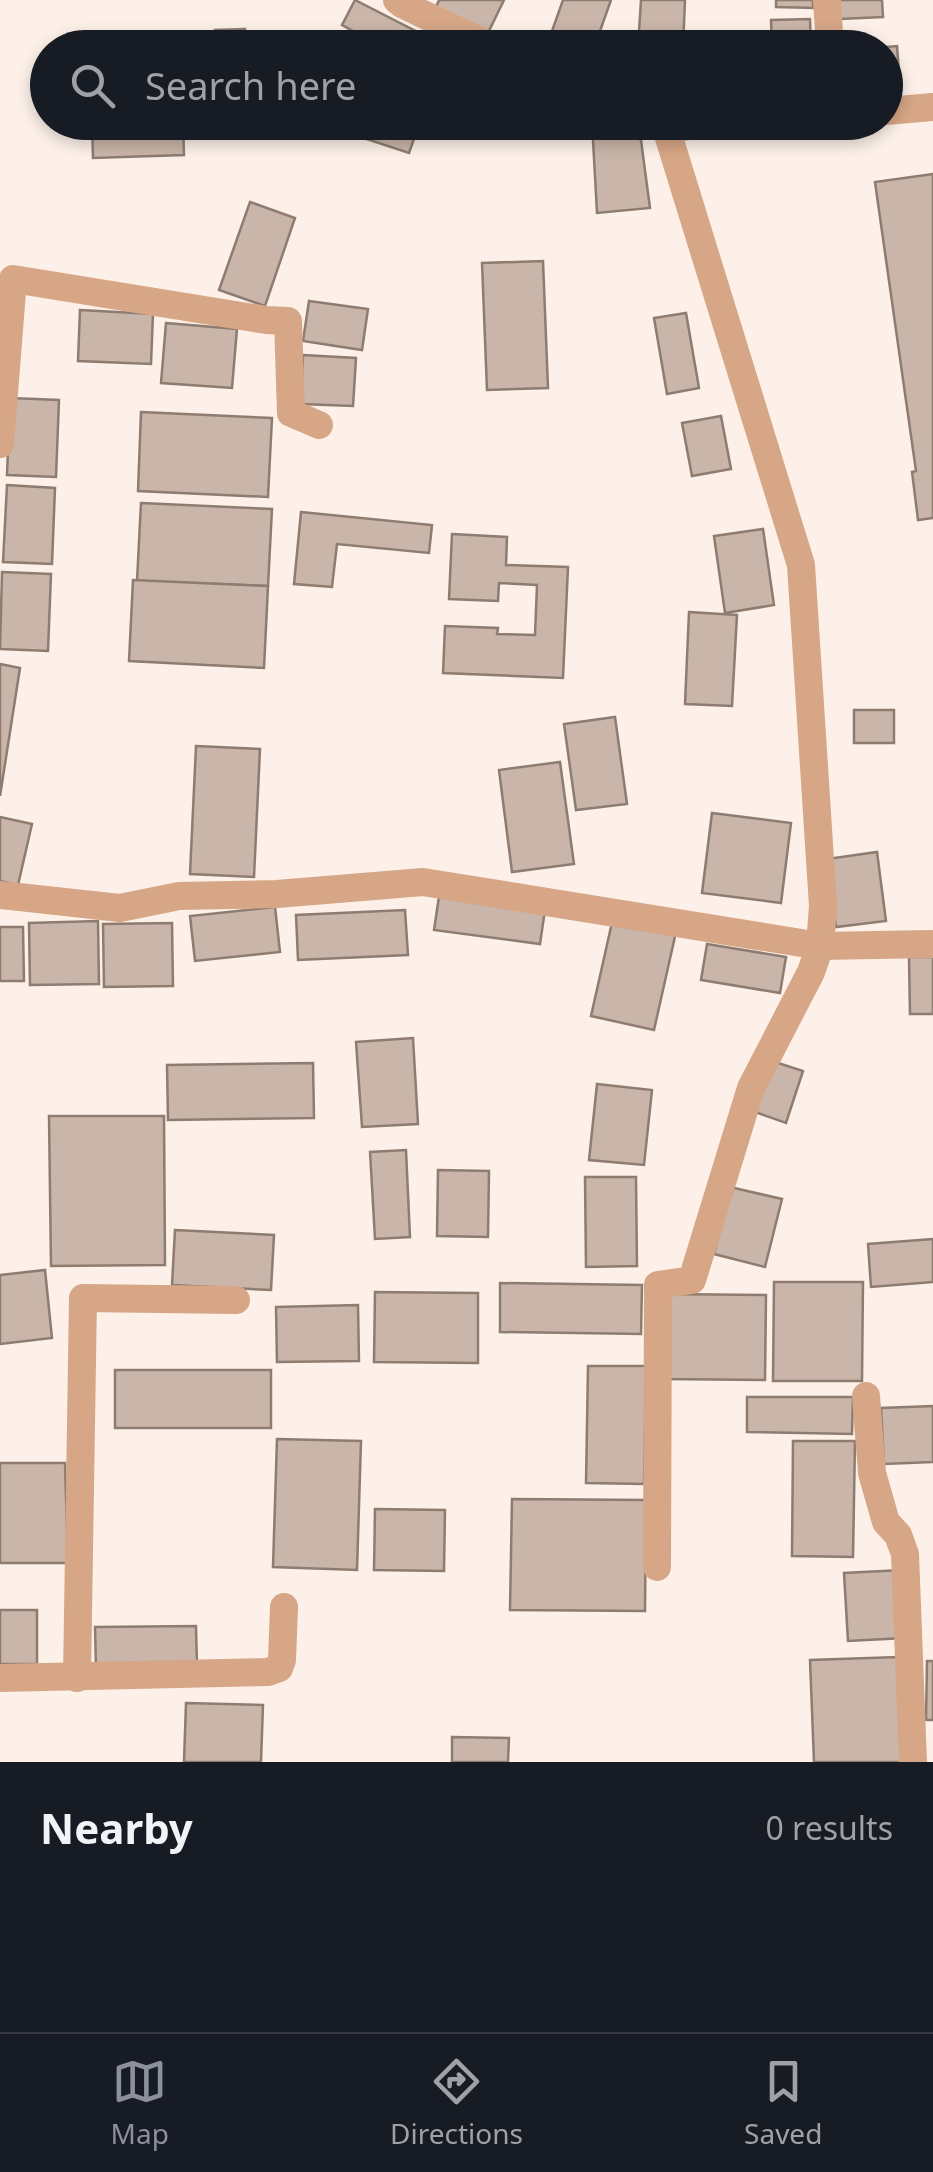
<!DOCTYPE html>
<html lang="en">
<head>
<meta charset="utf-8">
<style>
	:root { --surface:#171b24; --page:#20242c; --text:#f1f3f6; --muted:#9ea1a6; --line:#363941; --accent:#8c9099 }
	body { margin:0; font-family:"Noto Sans",sans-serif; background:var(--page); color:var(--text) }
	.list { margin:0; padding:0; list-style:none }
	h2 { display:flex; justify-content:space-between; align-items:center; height:130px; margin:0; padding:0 40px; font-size:42px }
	h2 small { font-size:32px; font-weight:400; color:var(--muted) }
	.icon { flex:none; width:55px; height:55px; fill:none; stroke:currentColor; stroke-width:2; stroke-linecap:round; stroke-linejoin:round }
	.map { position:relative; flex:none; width:933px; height:1762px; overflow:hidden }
	.search { position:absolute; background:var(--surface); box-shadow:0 5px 15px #0003; left:30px; right:30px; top:30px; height:110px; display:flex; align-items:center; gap:25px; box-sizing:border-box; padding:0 35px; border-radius:55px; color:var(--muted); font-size:38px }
	.sheet { height:270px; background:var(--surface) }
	nav { display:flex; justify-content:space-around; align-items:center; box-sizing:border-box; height:140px; border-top:2px solid var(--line); background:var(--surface); font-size:28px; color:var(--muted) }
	nav a { display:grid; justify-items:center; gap:5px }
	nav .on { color:var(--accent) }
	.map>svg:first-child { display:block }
</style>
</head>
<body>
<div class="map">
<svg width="933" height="1762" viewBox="0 0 933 1762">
	<rect width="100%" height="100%" fill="#fcf0e8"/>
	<g fill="#c9b5a9" stroke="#8e7c71" stroke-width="2.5">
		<polygon points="355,0 439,43 436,48 384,48 342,25"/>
		<polygon points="439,0 504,0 488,33 436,7"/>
		<polygon points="563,0 611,0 594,48 554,48 547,45"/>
		<polygon points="641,0 685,0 683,48 638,48"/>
		<polygon points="776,0 813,0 813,8 776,7"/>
		<polygon points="839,0 882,0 883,17 840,19"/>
		<polygon points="810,19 811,48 772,48 771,20"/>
		<polygon points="245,29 246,44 305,42 305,48 215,48 215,30"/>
		<polygon points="897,46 901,100 886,101 886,48 873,48"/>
		<polygon points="92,122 183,122 184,155 93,158"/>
		<polygon points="348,122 420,122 409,153 345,132"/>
		<polygon points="592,122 609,122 641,140 650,208 597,213"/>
		<polygon points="933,174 933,518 918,520 912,472 916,471 875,182"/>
		<polygon points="250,202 295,218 265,306 219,290"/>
		<polygon points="543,261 548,388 487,390 482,263"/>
		<polygon points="309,301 368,309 362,350 303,341"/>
		<polygon points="80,310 153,314 151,364 78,361"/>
		<polygon points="686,313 699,388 667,394 654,318"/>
		<polygon points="166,323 237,329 232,388 161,383"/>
		<polygon points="303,355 356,358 353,406 301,404"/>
		<polygon points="10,398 59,400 56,477 7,475"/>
		<polygon points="141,412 272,418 268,497 138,491"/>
		<polygon points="721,416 731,469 692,476 682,423"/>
		<polygon points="7,485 55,488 52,564 3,562"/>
		<polygon points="141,503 272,509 268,586 137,581"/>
		<polygon points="301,512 432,525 429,553 337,544 332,587 294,584"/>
		<polygon points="763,529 774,605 725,613 714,536"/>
		<polygon points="452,534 507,537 506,565 568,567 563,678 443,673 445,626 498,628 497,634 535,635 537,585 499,583 498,601 449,599"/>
		<polygon points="2,572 51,574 48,651 0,649"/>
		<polygon points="133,580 268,586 264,668 129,661"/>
		<polygon points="689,612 737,615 732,706 685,704"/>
		<polygon points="0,664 20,668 0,796"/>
		<rect x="854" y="710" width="40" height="33"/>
		<polygon points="615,717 627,804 576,810 564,724"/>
		<polygon points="196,746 260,749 254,877 190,874"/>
		<polygon points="560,762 574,864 512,872 499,770"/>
		<polygon points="712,813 791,823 781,903 702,893"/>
		<polygon points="0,817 32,824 18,885 0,881"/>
		<polygon points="877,852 886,921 836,927 827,859"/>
		<polygon points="440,890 546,903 540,944 434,930"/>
		<polygon points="275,907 280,952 195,961 190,916"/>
		<polygon points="405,910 408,955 298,960 296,915"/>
		<polygon points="613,918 676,932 654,1030 591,1016"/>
		<polygon points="98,921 99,984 30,985 29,923"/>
		<polygon points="172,923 173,986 104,987 103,924"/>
		<polygon points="0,927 23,927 24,981 0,981"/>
		<polygon points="707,944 786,957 780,993 701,980"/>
		<polygon points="909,957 933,957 933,1014 910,1014"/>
		<polygon points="413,1038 418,1124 362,1127 356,1042"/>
		<polygon points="772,1061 803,1071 786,1123 755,1112"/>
		<polygon points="313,1063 314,1118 168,1120 167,1065"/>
		<polygon points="597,1084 652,1090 644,1165 589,1160"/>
		<polygon points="49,1116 164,1116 165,1265 51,1266"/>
		<polygon points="406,1150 410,1237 375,1239 370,1152"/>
		<polygon points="438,1170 489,1171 488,1237 437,1236"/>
		<polygon points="585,1177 636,1177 637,1266 586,1267"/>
		<polygon points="730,1187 782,1199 765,1267 714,1254"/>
		<polygon points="175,1230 274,1235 271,1290 172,1285"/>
		<polygon points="933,1239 933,1282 871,1287 868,1244"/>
		<polygon points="45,1270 52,1338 0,1344 0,1275"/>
		<polygon points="774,1282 863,1282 862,1381 773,1381"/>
		<polygon points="500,1283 642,1285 641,1334 500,1332"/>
		<polygon points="375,1292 478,1293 478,1363 374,1362"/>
		<polygon points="664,1294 766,1295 765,1380 663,1379"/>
		<polygon points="358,1305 359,1361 277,1362 276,1307"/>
		<polygon points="588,1366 646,1366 644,1484 586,1483"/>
		<rect x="115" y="1370" width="156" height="58"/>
		<polygon points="747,1397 853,1397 852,1434 747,1432"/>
		<polygon points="933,1406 933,1462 884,1464 881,1408"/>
		<polygon points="277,1439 361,1441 357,1570 273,1567"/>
		<polygon points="793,1441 855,1441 853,1557 792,1556"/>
		<polygon points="0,1463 65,1463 68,1563 0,1563"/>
		<polygon points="512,1499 646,1500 645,1611 510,1610"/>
		<polygon points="375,1509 445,1510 444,1571 374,1570"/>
		<polygon points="902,1570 905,1638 848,1641 844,1573"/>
		<rect x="0" y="1610" width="37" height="54"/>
		<polygon points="196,1626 197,1666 96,1667 95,1627"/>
		<polygon points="898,1657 902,1762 814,1762 810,1660"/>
		<polygon points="927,1661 933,1661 933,1720 926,1720"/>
		<polygon points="186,1703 263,1705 261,1762 184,1762"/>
		<polygon points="452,1737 509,1738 508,1762 452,1762"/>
	</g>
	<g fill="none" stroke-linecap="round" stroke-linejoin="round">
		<g stroke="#d6a686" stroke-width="28">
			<polyline points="397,0 402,4 494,48"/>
			<polyline points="827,0 830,48"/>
			<polyline points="886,111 933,107"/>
			<polyline points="655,122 666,128 801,565 823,906 820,946 811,972 751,1088 692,1280 658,1285 657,1567"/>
			<polyline points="666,128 738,122"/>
			<polyline points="0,444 13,279 266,320 288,321 291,413 319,425"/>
			<polyline points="0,895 120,908 179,896 277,894 423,882 820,946 933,944"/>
			<polyline points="866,1396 872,1473 886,1522 898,1535 905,1554 913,1762"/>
			<polyline points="0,1678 268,1672 279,1668 282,1660 284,1607"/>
			<polyline points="77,1678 83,1298 236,1300"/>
		</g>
	</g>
</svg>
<div class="search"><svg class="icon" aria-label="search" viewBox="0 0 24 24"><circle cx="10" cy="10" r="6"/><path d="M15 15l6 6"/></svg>Search here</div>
</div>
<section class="sheet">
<h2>Nearby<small>0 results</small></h2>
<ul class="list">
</ul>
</section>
<nav>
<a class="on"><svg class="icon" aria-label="map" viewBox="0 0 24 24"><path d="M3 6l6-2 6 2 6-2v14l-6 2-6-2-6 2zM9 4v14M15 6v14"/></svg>Map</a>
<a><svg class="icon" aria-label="directions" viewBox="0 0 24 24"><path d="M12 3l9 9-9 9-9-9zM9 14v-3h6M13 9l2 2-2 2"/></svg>Directions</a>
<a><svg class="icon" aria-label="saved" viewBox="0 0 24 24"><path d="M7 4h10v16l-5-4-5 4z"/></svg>Saved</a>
</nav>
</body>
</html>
